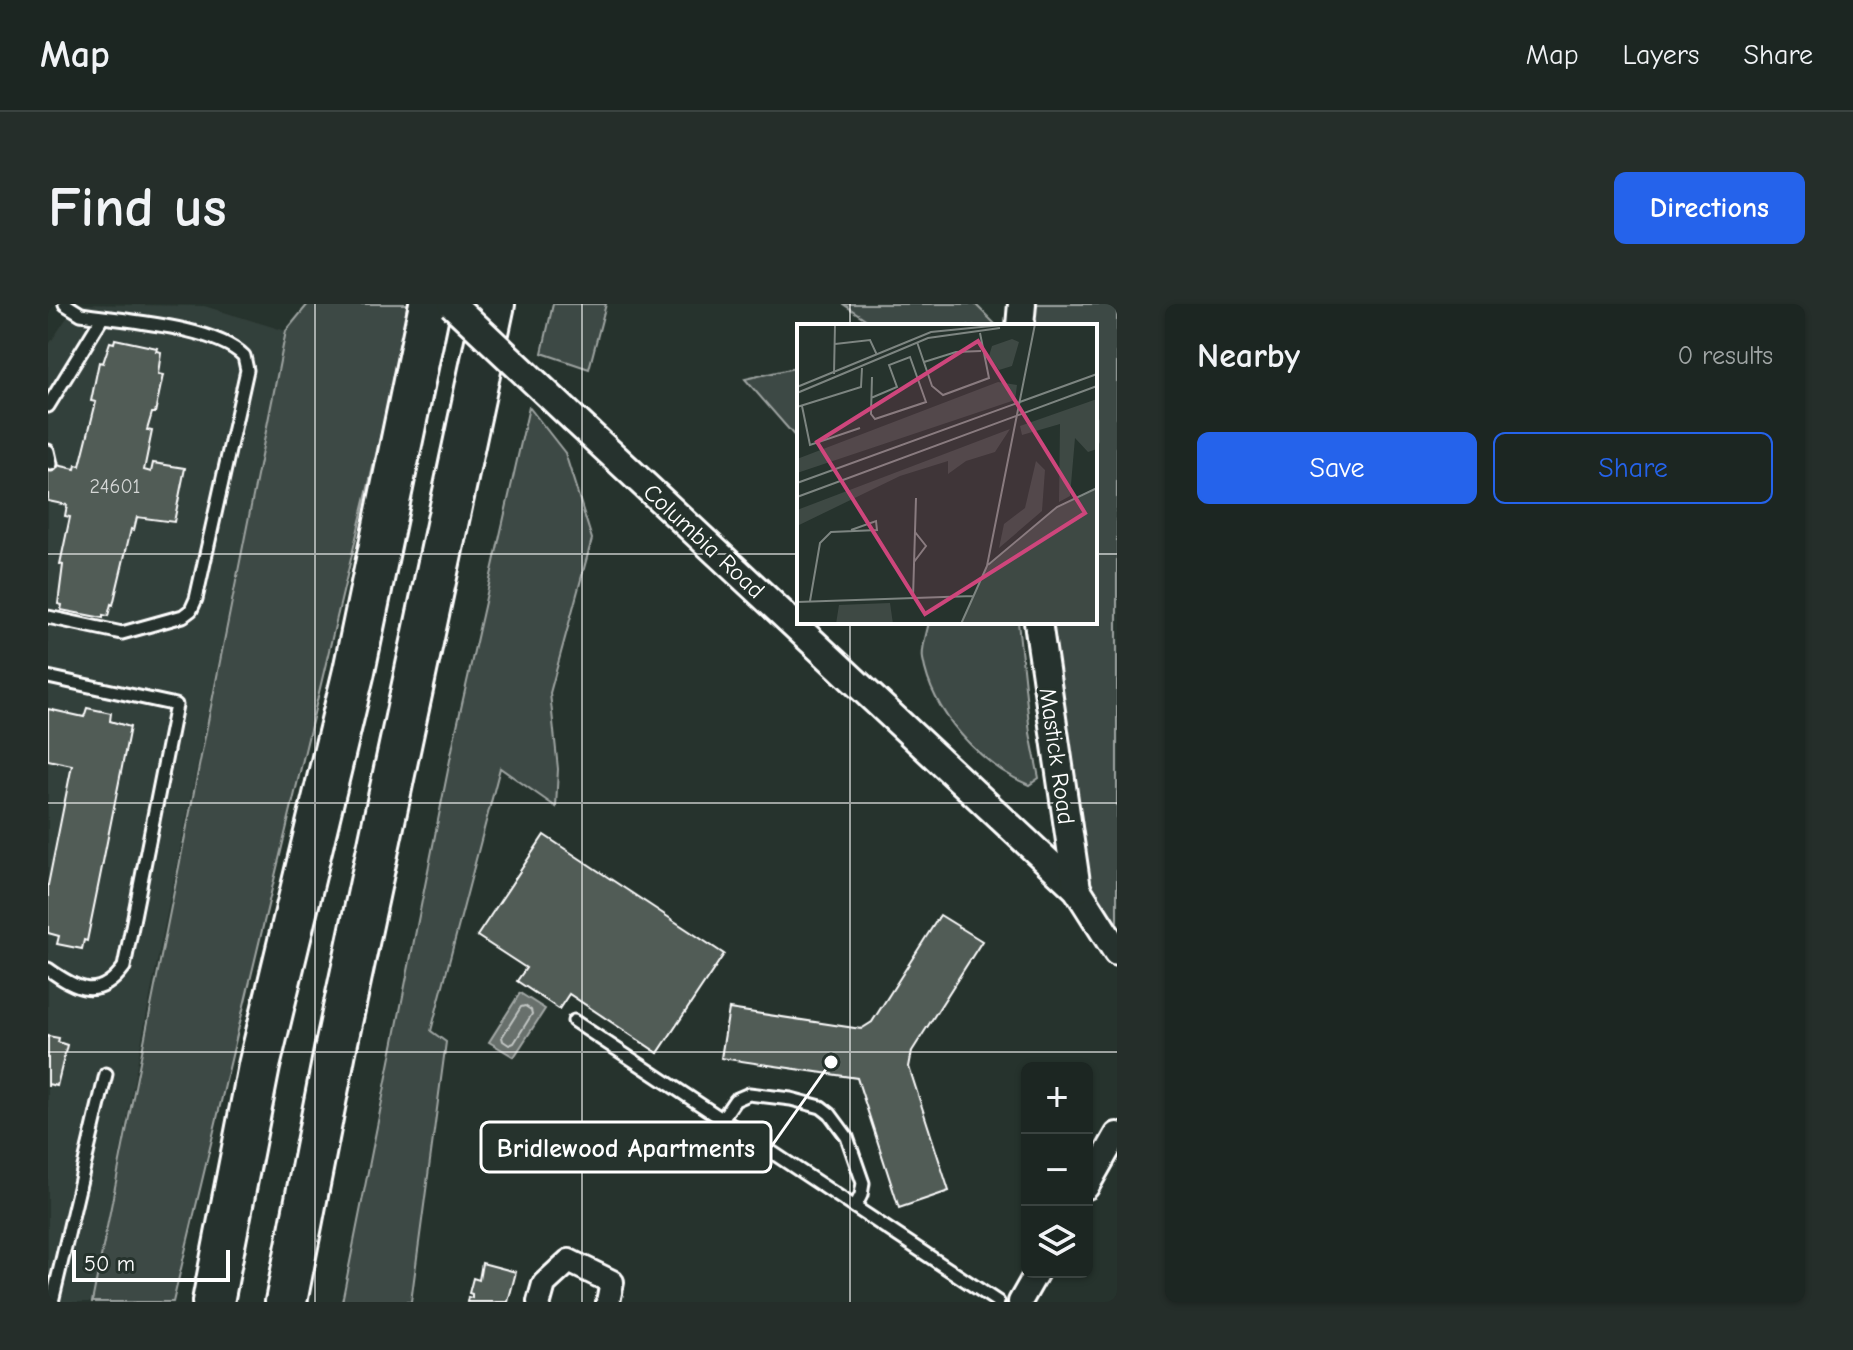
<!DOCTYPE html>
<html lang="en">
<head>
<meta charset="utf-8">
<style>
	:root { --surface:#1c2622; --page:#252e2a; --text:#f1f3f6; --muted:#a0a5a5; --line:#3a4340; --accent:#2563eb }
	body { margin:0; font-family:"Comic Neue",sans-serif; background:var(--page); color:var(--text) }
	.controls { position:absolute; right:24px; bottom:24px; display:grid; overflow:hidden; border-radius:12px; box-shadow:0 2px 6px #0004 }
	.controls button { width:72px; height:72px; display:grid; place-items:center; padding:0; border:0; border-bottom:2px solid var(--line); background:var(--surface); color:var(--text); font:40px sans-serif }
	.scale { position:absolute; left:24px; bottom:20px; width:158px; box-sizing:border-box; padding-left:8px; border:4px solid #fff; border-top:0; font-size:22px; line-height:28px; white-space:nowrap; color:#fff; -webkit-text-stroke:6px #26332d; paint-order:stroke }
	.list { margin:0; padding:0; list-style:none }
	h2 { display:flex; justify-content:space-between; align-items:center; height:104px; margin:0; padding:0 32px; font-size:34px }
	h2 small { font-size:26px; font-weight:400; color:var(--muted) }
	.actions { display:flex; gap:16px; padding:24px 32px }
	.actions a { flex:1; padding:18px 0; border:2px solid var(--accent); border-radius:12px; text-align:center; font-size:28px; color:var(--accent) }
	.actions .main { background:var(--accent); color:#fff }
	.icon { flex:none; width:44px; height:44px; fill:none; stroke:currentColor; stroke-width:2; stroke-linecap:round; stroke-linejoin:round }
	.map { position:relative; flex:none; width:1069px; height:998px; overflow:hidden; border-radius:12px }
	header { display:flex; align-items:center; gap:48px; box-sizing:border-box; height:112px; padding:0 40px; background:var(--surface); border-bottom:2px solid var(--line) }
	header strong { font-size:38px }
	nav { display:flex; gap:44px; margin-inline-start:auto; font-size:28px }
	.intro { display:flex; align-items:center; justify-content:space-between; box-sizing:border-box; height:192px; padding:0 48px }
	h1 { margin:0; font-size:56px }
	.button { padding:20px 36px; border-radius:12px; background:var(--accent); color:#fff; font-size:28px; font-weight:700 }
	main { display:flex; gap:48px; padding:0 48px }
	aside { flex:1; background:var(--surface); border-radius:12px; box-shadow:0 2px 6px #0004 }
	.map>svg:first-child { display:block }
</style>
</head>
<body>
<header>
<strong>Map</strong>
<nav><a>Map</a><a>Layers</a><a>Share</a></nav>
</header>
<div class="intro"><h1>Find us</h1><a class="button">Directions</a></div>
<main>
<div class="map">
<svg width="1069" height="998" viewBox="0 0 1069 998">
	<rect width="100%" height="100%" fill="#26332d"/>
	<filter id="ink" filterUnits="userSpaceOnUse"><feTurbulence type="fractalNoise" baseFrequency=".0125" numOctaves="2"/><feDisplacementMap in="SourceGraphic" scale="16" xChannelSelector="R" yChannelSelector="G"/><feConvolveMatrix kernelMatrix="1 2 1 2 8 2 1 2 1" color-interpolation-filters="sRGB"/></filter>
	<g filter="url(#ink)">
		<polygon fill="#333f3a" points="28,0 156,2 238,27 101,698 44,998 0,998 0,42"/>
		<g fill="#3e4944" stroke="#9ea4a2" stroke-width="2">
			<polygon points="260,0 364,0 125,998 44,998 238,27"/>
			<polygon points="505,0 558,0 541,65 494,49"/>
			<polygon points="795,0 927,0 949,22 828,22"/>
			<polygon points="980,0 1069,0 1069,651 1036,597 997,318 1047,318 1047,22 978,22"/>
			<polygon points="751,63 751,137 697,75"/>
			<polygon points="481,103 517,149 544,235 502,389 510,465 508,503 452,464 383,727 398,738 363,998 294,998 407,431"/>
			<path d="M 881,318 L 970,318 L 982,429 L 991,474 L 981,481 C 933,461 884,409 875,355 C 873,344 879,329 881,318 Z"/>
		</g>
		<polygon fill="#67706c" stroke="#a4a9a7" stroke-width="2" points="472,689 497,705 466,753 441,738"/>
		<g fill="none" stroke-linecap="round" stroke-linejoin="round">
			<polygon stroke="#c2c6c4" stroke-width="2" points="477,702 483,706 484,710 466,739 461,741 455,737 454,733 473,703"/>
		</g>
		<g fill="#515c57" stroke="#fff" stroke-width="2">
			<polygon points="67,35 109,44 108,47 113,48 110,70 115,71 107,109 104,109 99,126 104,127 96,166 103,168 105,159 137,164 126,218 89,213 86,226 83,225 65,301 63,300 60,312 55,311 55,314 13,306 14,301 10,300 15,261 12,260 22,213 17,212 19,201 0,197 0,159 27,165 28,161 32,162 48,98 43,97 51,58 55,59 62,38 66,39"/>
			<polygon points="39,404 63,409 62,417 82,423 51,578 39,637 36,636 34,645 9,640 11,632 0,629 0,581 24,461 0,456 0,405 36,413"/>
			<polygon points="496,531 676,650 610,749 521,690 511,705 469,677 478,664 429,632"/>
			<polygon points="892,611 934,637 864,747 861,763 901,887 851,904 809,774 673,754 681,705 813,725 824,718"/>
			<polygon points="0,732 11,734 10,738 19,741 9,782 0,780 0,783"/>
			<polygon points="434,959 468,968 460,998 419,998 420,993 424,994 424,990 421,989 425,974 431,976"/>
		</g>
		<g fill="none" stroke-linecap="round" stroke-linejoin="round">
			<defs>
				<g id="service">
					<polyline points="0,102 54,14"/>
					<polyline points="0,147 3,160"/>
					<path d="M 0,313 L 74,329 L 135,312 L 143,306 L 148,295 L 199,66 L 196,52 C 166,22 77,17 33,10 L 17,0"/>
					<path d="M 0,373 L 128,401 L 76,663 C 51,697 29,686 0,665"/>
					<polyline points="526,717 950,998"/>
					<polyline points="674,815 687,796 701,790 743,795 773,803 782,810 799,833 815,879 813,891 807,903"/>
					<polyline points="4,998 58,770"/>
				</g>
				<g id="minor">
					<polyline points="1039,883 1069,830"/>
					<polyline points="491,998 496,980 521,957 564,978 560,998"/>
					<polyline points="972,998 989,968"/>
				</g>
				<g id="tertiary">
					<polyline points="972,22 974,0"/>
					<polyline points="526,115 1029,585 1069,648"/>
					<polyline points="990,318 1029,585"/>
				</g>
				<g id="motorway">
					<polyline points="165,998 211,762 306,367 382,0"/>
					<polyline points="238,998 287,747 446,0"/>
				</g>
			</defs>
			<use href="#service" stroke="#fff" stroke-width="17"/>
			<use href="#minor" stroke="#fff" stroke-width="28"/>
			<use href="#tertiary" stroke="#fff" stroke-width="32"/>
			<use href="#motorway" stroke="#fff" stroke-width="46"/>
			<use href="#service" stroke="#26332d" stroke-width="11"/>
			<use href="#minor" stroke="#26332d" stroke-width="22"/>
			<use href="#tertiary" stroke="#26332d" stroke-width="26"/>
			<use href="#motorway" stroke="#26332d" stroke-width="40"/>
			<defs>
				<polyline id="tertiary-bridge" points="404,0 526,115"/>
			</defs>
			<use href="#tertiary-bridge" stroke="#fff" stroke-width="32" stroke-linecap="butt"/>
			<use href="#tertiary-bridge" stroke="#26332d" stroke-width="26"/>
		</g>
	</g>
	<path fill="none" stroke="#fff" stroke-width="2" stroke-opacity="0.55" d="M 267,0 L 267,998M 534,0 L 534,998M 802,0 L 802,22M 0,250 L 751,250M 1047,250 L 1069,250M 802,318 L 802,998M 0,499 L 1069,499M 0,748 L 1069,748"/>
	<g text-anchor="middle" stroke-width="6" stroke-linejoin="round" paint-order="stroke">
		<g font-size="20" fill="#d4d6d5">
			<text x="67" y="189">24601</text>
		</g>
		<g font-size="24" fill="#fff" stroke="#26332d">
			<text transform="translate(656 237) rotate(43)" y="8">Columbia Road</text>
			<text transform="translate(1009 452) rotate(82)" y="8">Mastick Road</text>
		</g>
	</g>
	<g transform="translate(749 20)">
		<rect width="300" height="300" fill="#26332d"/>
		<path d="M 215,15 L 222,18 L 215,42 L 202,46 L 192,32 L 195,22 ZM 201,58 L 220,61 L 218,76 L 0,149 L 0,135 ZM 300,75 L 300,125 L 291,128 L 278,114 L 273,172 L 262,178 L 263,100 L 225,111 L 223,102 ZM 213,105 L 198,128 L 169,137 L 151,150 L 151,137 L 103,152 L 0,202 L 0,186 ZM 239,137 L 248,146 L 245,187 L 202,224 L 207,200 L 228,184 ZM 300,165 L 300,300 L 163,300 L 189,244 L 260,184 ZM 93,279 L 96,300 L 39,300 L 42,281 Z" fill="#3e4944"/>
		<path fill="none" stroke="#7d8581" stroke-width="2" d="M 120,18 L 135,62 L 146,71 L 192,54 L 183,9M 38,20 L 73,16 L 80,31M 127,38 L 159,28 L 184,27M 37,50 L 38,0M 0,63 L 134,8 L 214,0M 0,69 L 131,14 L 203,4M 74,74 L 100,63 L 92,41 L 113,33 L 129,78 L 78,95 L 74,90 L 75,53M 5,82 L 13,121 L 63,104M 0,83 L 64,63 L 65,44M 0,159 L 300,50M 0,173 L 300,62M 117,238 L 129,222 L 118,208M 191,241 L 260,183 L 300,164M 116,274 L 119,174M 13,277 L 23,219 L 34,208 L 80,206 L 79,197 L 54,206M 0,278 L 176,272M 164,300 L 190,242 L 238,0"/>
		<path fill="#ce467c" fill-opacity="0.15" stroke="#ce467c" stroke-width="4" d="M 181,17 L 288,189 L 128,290 L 20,118 Z"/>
		<rect width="300" height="300" fill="none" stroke="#fff" stroke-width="4"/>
	</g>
	<path fill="none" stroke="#fff" stroke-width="3" d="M783 758L723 843"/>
	<circle fill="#fff" stroke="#26332d" stroke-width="3" cx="783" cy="758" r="8"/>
	<rect fill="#26332d" stroke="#fff" stroke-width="3" x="433" y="818" width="290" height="50" rx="8"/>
	<g font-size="26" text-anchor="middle" font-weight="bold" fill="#fff">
		<text x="578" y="853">Bridlewood Apartments</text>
	</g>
</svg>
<div class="controls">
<button>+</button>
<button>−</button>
<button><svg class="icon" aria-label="layers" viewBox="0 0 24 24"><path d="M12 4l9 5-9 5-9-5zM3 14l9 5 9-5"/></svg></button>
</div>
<div class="scale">50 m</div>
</div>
<aside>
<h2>Nearby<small>0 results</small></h2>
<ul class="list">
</ul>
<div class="actions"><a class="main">Save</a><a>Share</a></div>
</aside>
</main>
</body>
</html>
